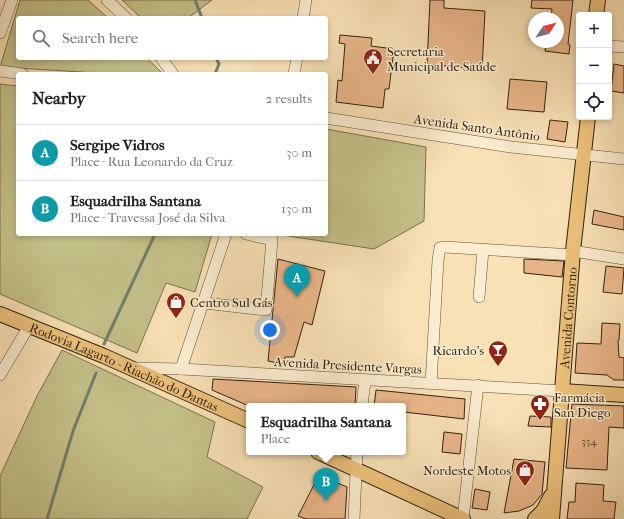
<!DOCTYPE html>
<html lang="en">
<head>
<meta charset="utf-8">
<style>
	:root { --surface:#fff; --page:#f6f6f6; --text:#202124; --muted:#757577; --line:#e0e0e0; --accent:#ea580c }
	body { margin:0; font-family:"IM FELL French Canon",serif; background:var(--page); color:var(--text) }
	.controls { position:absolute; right:12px; top:12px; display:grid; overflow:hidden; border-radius:4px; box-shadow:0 2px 6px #0003 }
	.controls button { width:36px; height:36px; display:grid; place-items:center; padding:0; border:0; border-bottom:1px solid var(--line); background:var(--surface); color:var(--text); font:20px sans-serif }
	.compass { position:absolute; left:528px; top:12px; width:36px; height:36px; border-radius:50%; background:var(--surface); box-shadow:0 2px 6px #0003; rotate:55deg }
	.you { position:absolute; left:270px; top:330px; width:14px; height:14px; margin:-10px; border:3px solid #fff; border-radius:50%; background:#1a73e8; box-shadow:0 0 0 6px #1a73e833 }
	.badge { display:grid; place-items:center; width:26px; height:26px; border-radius:50%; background:var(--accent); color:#fff; font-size:13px; font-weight:700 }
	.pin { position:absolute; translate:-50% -33px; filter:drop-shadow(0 1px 2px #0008) }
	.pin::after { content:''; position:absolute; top:21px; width:14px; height:12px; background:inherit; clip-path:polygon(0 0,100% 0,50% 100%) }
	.popup { position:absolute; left:246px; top:403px; width:160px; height:52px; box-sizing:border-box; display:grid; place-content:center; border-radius:4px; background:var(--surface); filter:drop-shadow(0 1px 3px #0005); font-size:13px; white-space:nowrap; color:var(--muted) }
	.popup b { font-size:15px; color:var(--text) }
	.popup::after { content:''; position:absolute; left:50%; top:100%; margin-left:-8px; border:8px solid transparent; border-top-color:var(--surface) }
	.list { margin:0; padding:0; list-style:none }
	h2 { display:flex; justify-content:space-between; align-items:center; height:52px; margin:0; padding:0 16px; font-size:17px }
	h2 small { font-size:13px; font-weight:400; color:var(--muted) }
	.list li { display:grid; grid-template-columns:26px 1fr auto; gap:12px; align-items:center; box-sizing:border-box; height:56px; padding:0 16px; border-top:1px solid var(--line) }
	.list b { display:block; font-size:15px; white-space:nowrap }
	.list p { margin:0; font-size:13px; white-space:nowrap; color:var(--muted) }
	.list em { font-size:13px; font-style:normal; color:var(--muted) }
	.icon { flex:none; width:22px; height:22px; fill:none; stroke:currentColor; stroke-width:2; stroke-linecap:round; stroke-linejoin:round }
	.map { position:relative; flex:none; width:624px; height:519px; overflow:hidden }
	.search { position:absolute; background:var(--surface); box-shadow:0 2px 6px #0003; left:16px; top:16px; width:312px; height:44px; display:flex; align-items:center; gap:10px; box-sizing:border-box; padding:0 14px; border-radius:4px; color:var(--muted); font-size:15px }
	.panel { position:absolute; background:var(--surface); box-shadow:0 2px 6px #0003; left:16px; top:72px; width:312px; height:164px; border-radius:4px }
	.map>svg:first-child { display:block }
</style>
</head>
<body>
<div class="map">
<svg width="624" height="519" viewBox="0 0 624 519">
	<rect width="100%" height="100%" fill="#f8e1b5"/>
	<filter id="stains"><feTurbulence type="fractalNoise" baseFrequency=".005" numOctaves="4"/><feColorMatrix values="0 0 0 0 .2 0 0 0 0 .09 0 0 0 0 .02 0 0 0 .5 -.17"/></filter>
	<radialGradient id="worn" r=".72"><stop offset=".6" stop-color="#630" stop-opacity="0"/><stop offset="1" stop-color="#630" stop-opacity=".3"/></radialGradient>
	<g fill="#c4c189" stroke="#7a724c">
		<polygon points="20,0 88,0 108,18 18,18 18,58 147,58 163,74 114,74 0,67"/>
		<polygon points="122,0 212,0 188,18 141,18"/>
		<polygon points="0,84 18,86 18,234 212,234 195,292 166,283 137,353 0,294"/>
		<polygon points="326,129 426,147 424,221 374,249 275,234 326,234"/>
		<polygon points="62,350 215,422 207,457 263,487 247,519 0,519 0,476 37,396"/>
	</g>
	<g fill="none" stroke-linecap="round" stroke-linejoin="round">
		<g stroke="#727f70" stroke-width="3">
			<polyline points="195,0 202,18"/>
			<polyline points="215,74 219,64 216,58"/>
			<polyline points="104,344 155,234"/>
			<polyline points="47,519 73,431 96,373"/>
		</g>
	</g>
	<g fill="#e9b689" stroke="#312310">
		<polygon points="430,0 444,0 444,8 485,11 482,70 427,64"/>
		<polygon points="532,0 573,0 568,44 570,45 569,54 545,51 546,42 558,43 558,18 551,18 552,9 531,8"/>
		<polygon points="340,35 372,38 371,46 394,49 389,89 385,89 383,108 336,102 338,80 342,81 345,44 339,43"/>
		<polygon points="614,64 624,66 624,93 611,91"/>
		<polygon points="510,79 547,82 544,112 507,109"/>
		<polygon points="550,120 568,122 565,142 547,139"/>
		<polygon points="594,210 624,217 624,230 592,224"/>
		<polygon points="278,259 325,271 312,325 304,322 294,357 285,357 282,364 268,361"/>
		<polygon points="524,259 564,261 562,277 524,273"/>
		<polygon points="606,266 624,268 622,294 603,292"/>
		<polygon points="602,323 620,324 619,340 618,340 619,357 624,358 624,380 614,380 607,375 575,373 577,343 601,344"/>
		<polygon points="213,379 356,387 355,406 249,406 212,390"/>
		<polygon points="376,390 465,399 464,419 404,412 404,406 374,406"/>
		<polygon points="572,404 624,406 624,428 609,427 607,470 566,468"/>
		<polygon points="530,416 551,417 551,427 528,426"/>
		<polygon points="444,432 462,434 460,454 442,452"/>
		<polygon points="514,459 545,462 542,494 533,505 519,511 504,513"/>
		<polygon points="319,475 347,487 345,519 306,519 298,516"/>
		<polygon points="576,483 604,485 603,501 616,502 614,519 567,519 569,502 575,502"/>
		<polygon points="475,489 490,492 487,510 472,508"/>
	</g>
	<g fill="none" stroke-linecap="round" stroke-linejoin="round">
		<defs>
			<g id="minor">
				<polyline points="107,0 126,18"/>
				<polyline points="303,18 306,0"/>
				<polyline points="0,33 12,0"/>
				<polyline points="609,46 624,47"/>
				<polyline points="161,58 173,74"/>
				<polyline points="0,71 22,74"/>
				<polyline points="294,74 297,58"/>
				<polyline points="326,118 511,147 624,159"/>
				<polyline points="573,251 624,259"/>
				<polyline points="479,297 483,250"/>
				<polyline points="204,303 266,310 272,240 246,234"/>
				<polyline points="134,368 181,369 562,391"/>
				<polyline points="181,369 226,234"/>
				<polyline points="0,375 29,326"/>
				<polyline points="431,383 438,260 440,248 445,247 573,255"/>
				<polyline points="362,406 365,380"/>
				<polyline points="354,519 357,452"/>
				<polyline points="463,519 478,385"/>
			</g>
			<g id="major">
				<polyline points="596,15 598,0"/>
				<path id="s1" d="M 0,314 L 104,356 L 249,421"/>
				<polyline points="562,391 624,395"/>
				<polyline points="318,452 463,519"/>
				<polyline points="535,519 543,511 551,496"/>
				<path id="s2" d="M 552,519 L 573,251 L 588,117"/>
			</g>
		</defs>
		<use href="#minor" stroke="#635239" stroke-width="12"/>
		<use href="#major" stroke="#312310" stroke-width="16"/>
		<use href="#minor" stroke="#faeccf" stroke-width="11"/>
		<use href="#major" stroke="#ecc07a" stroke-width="14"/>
	</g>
	<defs>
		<symbol id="civic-pin" viewBox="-11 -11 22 30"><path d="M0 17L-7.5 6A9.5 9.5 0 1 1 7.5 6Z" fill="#8f2418" stroke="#faeccf"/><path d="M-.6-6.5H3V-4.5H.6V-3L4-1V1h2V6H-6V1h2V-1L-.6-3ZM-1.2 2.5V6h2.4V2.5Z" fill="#fff"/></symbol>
		<symbol id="shop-pin" viewBox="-11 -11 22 30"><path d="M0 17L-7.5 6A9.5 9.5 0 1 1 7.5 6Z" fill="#8f2418" stroke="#faeccf"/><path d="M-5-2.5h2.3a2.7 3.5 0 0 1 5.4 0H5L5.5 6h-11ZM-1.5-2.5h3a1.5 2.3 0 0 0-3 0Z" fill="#fff"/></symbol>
		<symbol id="bar-pin" viewBox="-11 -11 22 30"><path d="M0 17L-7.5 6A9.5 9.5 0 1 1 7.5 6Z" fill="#8f2418" stroke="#faeccf"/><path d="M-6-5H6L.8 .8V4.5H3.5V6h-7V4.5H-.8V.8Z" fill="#fff"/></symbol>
		<symbol id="pharmacy-pin" viewBox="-11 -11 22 30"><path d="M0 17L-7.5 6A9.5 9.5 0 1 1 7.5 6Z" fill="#8f2418" stroke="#faeccf"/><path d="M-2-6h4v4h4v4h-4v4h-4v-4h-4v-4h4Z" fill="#fff"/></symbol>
	</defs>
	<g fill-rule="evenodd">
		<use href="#civic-pin" x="362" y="47" width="22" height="30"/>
		<use href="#shop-pin" x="165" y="291" width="22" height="30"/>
		<use href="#bar-pin" x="487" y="339" width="22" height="30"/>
		<use href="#pharmacy-pin" x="529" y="393" width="22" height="30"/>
		<use href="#shop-pin" x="514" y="459" width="22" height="30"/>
	</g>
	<g text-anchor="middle" stroke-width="3" stroke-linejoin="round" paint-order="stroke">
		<g font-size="11" fill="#5f482e">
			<text x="589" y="445">334</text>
		</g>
		<g font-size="13" fill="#312310" stroke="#faeccf" text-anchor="start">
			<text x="387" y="56">Secretaria<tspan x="387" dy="15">Municipal de Saúde</tspan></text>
			<text x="190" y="307">Centro Sul Gás</text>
			<text x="484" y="355" text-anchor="end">Ricardo's</text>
			<text x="554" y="402">Farmácia<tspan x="554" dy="15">San Diego</tspan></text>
			<text x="511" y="475" text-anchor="end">Nordeste Motos</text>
		</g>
		<g font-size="13" fill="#312310" stroke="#faeccf">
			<text transform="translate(477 127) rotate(8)" y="5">Avenida Santo Antônio</text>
			<text dy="5" stroke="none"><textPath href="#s2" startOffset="202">Avenida Contorno</textPath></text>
			<text transform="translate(348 365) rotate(3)" y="5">Avenida Presidente Vargas</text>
			<text dy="5" stroke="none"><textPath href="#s1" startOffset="135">Rodovia Lagarto - Riachão do Dantas</textPath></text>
		</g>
	</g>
	<rect width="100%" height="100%" filter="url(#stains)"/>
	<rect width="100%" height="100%" fill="url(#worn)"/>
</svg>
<div class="controls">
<button>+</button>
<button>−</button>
<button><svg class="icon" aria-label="locate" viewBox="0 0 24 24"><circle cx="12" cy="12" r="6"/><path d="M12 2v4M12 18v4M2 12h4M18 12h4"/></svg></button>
</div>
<svg class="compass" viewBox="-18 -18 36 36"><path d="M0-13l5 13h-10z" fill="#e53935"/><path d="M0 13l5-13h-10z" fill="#757577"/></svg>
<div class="you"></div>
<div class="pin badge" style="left:297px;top:297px;background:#0f9aa8">A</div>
<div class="pin badge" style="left:326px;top:501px;background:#0f9aa8">B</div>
<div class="popup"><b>Esquadrilha Santana</b>Place</div>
<div class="search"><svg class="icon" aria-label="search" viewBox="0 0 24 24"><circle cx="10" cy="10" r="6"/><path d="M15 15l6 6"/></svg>Search here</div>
<section class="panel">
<h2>Nearby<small>2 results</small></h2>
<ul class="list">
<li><span class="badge" style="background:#0f9aa8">A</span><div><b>Sergipe Vidros</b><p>Place · Rua Leonardo da Cruz</p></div><em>30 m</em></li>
<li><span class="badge" style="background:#0f9aa8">B</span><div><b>Esquadrilha Santana</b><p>Place · Travessa José da Silva</p></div><em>130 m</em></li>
</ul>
</section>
</div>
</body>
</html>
